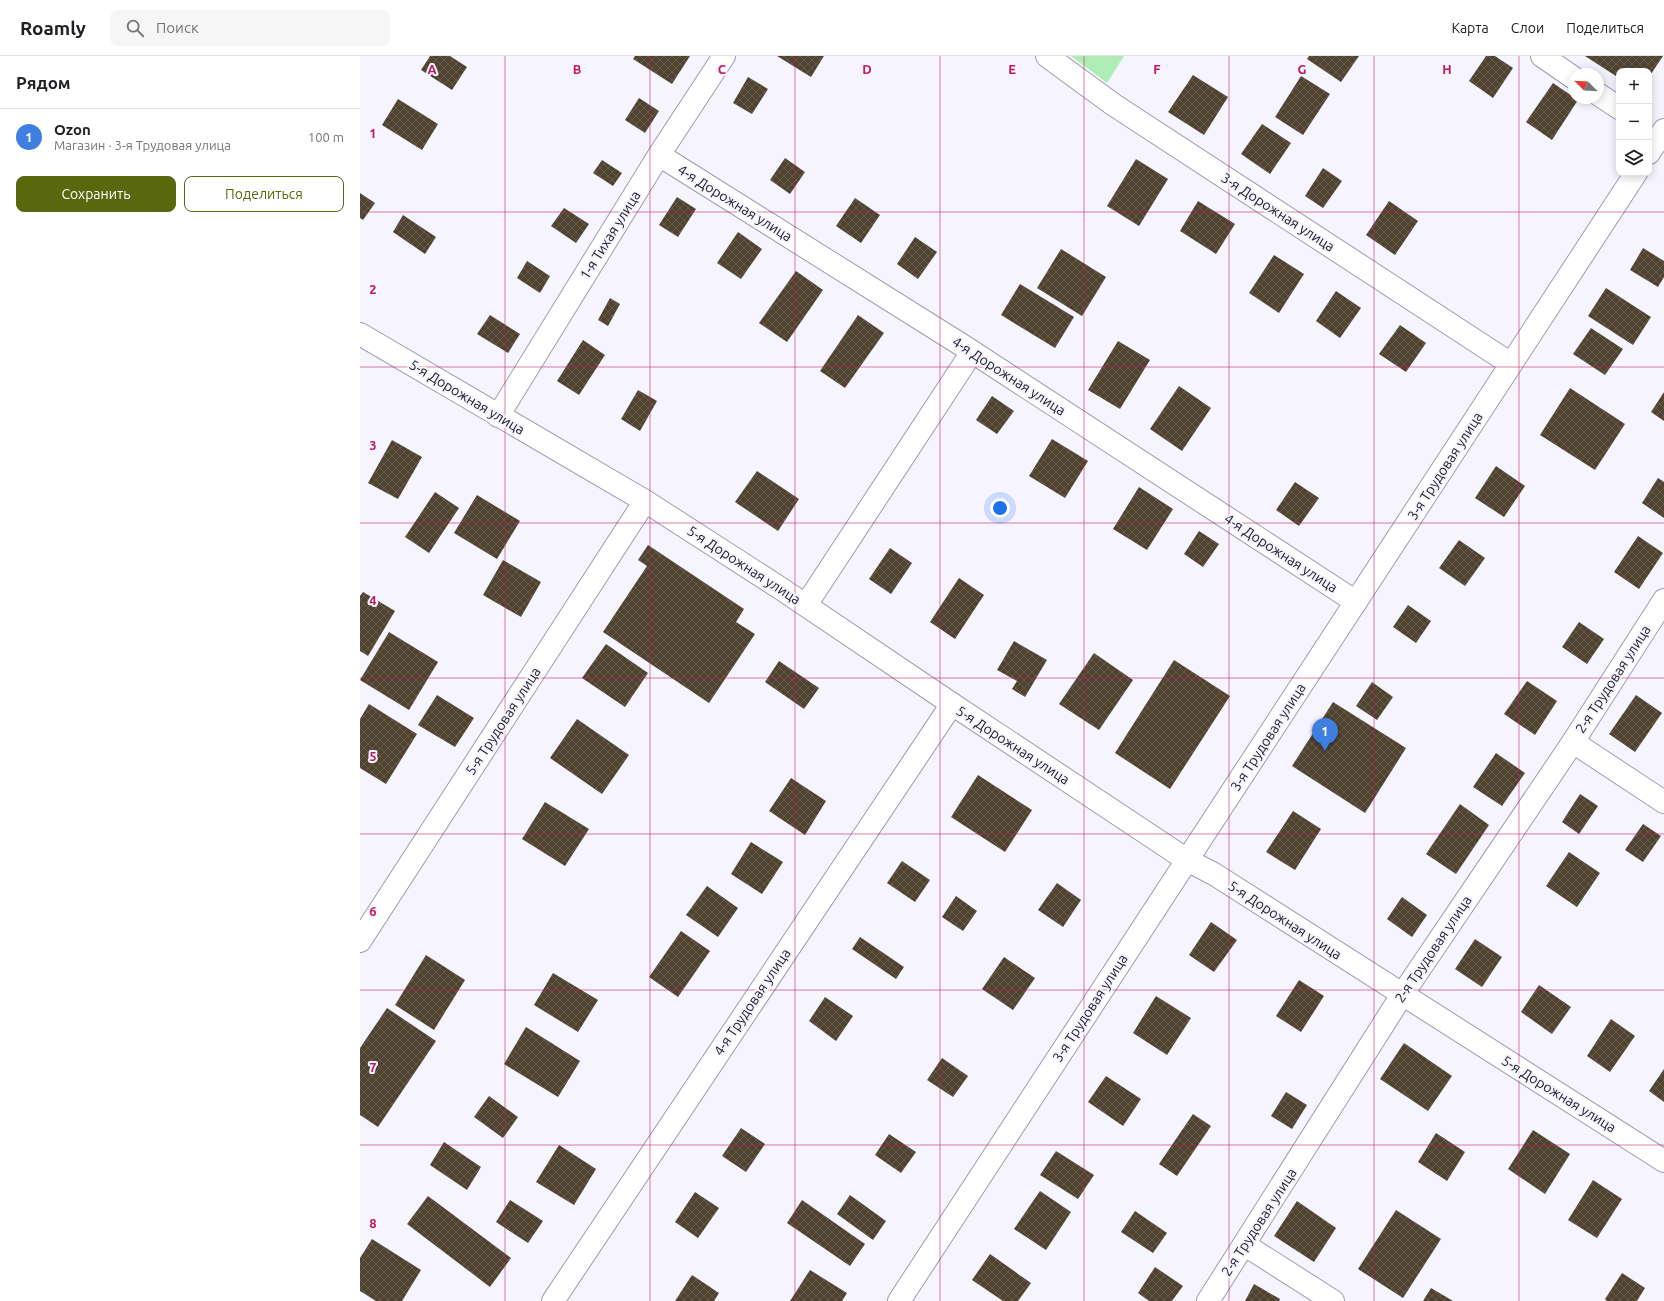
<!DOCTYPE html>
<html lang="ru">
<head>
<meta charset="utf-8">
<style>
	:root { --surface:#fff; --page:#f6f6f6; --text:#202124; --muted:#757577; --line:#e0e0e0; --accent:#59670e }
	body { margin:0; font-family:Ubuntu,sans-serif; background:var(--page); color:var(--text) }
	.controls { position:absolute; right:12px; top:12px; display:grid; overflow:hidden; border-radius:8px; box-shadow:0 2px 10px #0003 }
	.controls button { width:36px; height:36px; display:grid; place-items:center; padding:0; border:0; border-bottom:1px solid var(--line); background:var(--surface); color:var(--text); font:20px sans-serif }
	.compass { position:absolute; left:1208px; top:12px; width:36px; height:36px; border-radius:50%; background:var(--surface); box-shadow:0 2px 10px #0003; rotate:294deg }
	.you { position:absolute; left:640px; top:452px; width:14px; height:14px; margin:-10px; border:3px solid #fff; border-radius:50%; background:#1a73e8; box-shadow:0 0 0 6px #1a73e833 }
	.badge { display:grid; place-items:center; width:26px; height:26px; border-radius:50%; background:var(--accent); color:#fff; font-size:13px; font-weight:700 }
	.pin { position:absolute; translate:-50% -33px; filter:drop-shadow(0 1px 2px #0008) }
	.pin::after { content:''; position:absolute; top:21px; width:14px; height:12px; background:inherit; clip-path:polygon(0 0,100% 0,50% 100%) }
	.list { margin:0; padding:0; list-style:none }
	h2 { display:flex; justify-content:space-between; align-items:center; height:52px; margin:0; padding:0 16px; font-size:17px }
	h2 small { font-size:13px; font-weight:400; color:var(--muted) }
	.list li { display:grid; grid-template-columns:26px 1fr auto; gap:12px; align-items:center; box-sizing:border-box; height:56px; padding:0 16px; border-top:1px solid var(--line) }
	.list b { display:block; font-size:15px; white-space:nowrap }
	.list p { margin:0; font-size:13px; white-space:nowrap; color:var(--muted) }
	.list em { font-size:13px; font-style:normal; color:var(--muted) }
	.actions { display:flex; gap:8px; padding:12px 16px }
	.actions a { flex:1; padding:9px 0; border:1px solid var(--accent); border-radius:8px; text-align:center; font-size:14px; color:var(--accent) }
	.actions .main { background:var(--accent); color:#fff }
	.icon { flex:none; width:22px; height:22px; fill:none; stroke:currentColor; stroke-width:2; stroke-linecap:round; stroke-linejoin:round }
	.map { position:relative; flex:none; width:1304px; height:1245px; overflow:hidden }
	header { display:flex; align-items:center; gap:24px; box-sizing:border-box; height:56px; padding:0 20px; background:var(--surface); border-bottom:1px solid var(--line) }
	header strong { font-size:19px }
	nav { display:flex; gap:22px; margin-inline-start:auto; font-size:14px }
	.search { width:280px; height:36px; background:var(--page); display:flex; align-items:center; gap:10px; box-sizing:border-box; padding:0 14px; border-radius:8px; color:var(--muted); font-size:15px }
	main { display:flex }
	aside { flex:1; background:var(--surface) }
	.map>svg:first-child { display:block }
</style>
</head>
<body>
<header>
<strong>Roamly</strong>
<div class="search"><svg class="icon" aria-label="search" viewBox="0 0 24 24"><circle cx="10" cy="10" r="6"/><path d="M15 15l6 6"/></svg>Поиск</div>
<nav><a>Карта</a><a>Слои</a><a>Поделиться</a></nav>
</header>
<main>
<aside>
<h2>Рядом<small></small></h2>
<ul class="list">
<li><span class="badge" style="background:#3f7fe0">1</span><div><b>Ozon</b><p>Магазин · 3-я Трудовая улица</p></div><em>100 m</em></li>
</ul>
<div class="actions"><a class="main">Сохранить</a><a>Поделиться</a></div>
</aside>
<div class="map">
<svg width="1304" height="1245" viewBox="0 0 1304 1245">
	<defs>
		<pattern id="building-cross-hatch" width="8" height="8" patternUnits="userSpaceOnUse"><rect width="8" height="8" fill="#4f432f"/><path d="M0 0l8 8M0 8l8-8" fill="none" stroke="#655b4c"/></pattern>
	</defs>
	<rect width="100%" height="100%" fill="#f6f4ff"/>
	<polygon fill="#afedb6" points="711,0 764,0 747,27"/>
	<g fill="url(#building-cross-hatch)">
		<polygon points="70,0 90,0 107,11 92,34 61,14"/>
		<polygon points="275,0 330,0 312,28 273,3"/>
		<polygon points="417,0 464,0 451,21"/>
		<polygon points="949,0 999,0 981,26 947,3"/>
		<polygon points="1126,0 1135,0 1153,12 1133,42 1109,25"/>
		<polygon points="1225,0 1303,0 1289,21 1289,15 1259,15 1259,22"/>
		<polygon points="833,19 868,41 844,79 808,56"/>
		<polygon points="941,20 970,38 943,79 915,61"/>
		<polygon points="388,21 408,33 392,58 373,47"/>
		<polygon points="1193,27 1218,44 1192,84 1166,66"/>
		<polygon points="279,42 299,55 285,77 265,64"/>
		<polygon points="38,43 78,68 62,94 22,69"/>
		<polygon points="902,68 931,87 910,118 881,98"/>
		<polygon points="425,102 445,116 430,138 410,124"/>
		<polygon points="776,103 808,123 779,170 747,150"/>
		<polygon points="242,104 262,117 253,130 233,117"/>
		<polygon points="963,112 982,125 963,152 945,140"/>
		<polygon points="0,137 15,147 3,164 0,162"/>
		<polygon points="317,141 336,153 318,181 299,169"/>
		<polygon points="495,142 520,159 501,187 476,170"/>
		<polygon points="838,145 875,168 856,198 820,175"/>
		<polygon points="1029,145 1058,165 1035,199 1006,179"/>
		<polygon points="204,152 229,168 216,187 191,170"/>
		<polygon points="43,159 76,181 65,198 33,176"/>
		<polygon points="378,176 402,193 381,223 357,207"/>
		<polygon points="555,181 577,196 558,223 537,208"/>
		<polygon points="1283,192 1304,205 1304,221 1298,231 1270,214"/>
		<polygon points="701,193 746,221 722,260 677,232"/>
		<polygon points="914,199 944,218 919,257 889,237"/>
		<polygon points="167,205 190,220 180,237 157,222"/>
		<polygon points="436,215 463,234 427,286 399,267"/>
		<polygon points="660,228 714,261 695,292 641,259"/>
		<polygon points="1246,232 1291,261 1273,289 1228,260"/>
		<polygon points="976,235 1001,252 980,282 956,265"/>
		<polygon points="250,242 260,248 248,270 238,264"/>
		<polygon points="130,259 160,278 148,297 117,278"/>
		<polygon points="498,259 524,277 485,332 460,315"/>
		<polygon points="1040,269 1066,287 1046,316 1019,298"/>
		<polygon points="1231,272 1263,293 1245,319 1213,298"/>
		<polygon points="223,284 245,299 219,339 197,325"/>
		<polygon points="758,285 790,304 760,353 728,334"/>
		<polygon points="819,330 851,352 822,395 790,373"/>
		<polygon points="1210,332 1265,368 1235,414 1180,379"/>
		<polygon points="278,334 297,345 280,375 261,363"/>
		<polygon points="1304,336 1304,365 1291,356"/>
		<polygon points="632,340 654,355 637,378 616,364"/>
		<polygon points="692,383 728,405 705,442 669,420"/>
		<polygon points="32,384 62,401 38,443 8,427"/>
		<polygon points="1136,410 1165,430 1144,461 1115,442"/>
		<polygon points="397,415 439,443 418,475 375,446"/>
		<polygon points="1298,422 1304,426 1304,462 1282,447"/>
		<polygon points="935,426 959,442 939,470 916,454"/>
		<polygon points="779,431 813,453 787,494 753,473"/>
		<polygon points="75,436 99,452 69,497 45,481"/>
		<polygon points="117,439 160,465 137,503 94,477"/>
		<polygon points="839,475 859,488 843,511 824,498"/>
		<polygon points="1278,480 1303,497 1279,533 1254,516"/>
		<polygon points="1099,484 1125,502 1105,530 1079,512"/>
		<polygon points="288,489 384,553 376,566 395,578 349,647 243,576 287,510 278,504"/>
		<polygon points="530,492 552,507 531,538 509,523"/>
		<polygon points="143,504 181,526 161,561 123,539"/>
		<polygon points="599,522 624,539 595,583 570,566"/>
		<polygon points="3,536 35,555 8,600 0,595 0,540"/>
		<polygon points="1048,549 1071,565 1056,587 1033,571"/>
		<polygon points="1219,566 1244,583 1227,608 1202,591"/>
		<polygon points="29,576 78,606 49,654 0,624"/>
		<polygon points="654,585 687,604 665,641 652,633 657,625 637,614"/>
		<polygon points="246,588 288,617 265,651 222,622"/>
		<polygon points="734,597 773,624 739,674 699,648"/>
		<polygon points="814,604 870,640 810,733 755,697"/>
		<polygon points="419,605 459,632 444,653 405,626"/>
		<polygon points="1167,625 1197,645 1175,679 1144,658"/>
		<polygon points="1012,626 1033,641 1017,664 996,650"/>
		<polygon points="77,639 114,662 95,691 58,669"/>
		<polygon points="1276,639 1302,657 1275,696 1249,678"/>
		<polygon points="973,646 1046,692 1005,757 932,710"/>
		<polygon points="9,648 57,678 26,728 0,712 0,663"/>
		<polygon points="217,663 269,699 242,738 190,702"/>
		<polygon points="1136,697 1165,717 1142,750 1113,731"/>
		<polygon points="618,719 672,754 645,796 591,761"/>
		<polygon points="431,722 466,745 445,779 409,755"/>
		<polygon points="1220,738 1238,750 1219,778 1202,766"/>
		<polygon points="185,746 229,773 205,810 162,783"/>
		<polygon points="1100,748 1129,769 1096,818 1066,798"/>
		<polygon points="933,755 961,773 935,814 906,796"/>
		<polygon points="1283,768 1301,780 1283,806 1265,794"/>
		<polygon points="391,786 423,806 402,838 371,818"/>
		<polygon points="1209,796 1240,817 1217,851 1186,830"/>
		<polygon points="542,805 570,824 555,846 527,827"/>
		<polygon points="697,827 721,844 703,871 678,854"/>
		<polygon points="347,830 378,852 358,881 326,859"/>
		<polygon points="596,840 617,855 603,875 582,861"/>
		<polygon points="1042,841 1067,859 1052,881 1027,863"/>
		<polygon points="851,866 877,884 854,916 829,899"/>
		<polygon points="321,875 350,895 318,941 289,921"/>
		<polygon points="500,881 544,911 536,923 492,893"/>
		<polygon points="1115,883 1142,901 1122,931 1095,913"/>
		<polygon points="66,899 105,924 74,974 35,949"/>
		<polygon points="644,901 675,922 653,954 622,933"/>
		<polygon points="193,917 238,944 218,976 174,949"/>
		<polygon points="939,924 964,940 941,976 916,960"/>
		<polygon points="1179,929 1211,951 1192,978 1161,956"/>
		<polygon points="796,940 831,962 807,999 773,977"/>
		<polygon points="465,941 493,960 476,985 449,965"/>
		<polygon points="27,952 76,985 18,1071 0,1059 0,992"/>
		<polygon points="1251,963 1275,980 1250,1016 1227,1000"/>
		<polygon points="166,971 220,1005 198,1041 144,1008"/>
		<polygon points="1044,987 1092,1020 1068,1055 1020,1023"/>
		<polygon points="582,1002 608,1020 593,1041 567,1024"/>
		<polygon points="1304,1013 1304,1046 1289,1035"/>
		<polygon points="746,1020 781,1043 763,1070 728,1046"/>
		<polygon points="926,1036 947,1049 932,1073 911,1060"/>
		<polygon points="129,1040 158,1061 143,1082 114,1061"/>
		<polygon points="833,1058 851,1070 817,1120 799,1108"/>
		<polygon points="381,1072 405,1088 386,1116 362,1100"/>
		<polygon points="1173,1074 1210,1098 1185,1138 1148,1113"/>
		<polygon points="1076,1077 1105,1096 1087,1125 1058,1106"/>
		<polygon points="529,1078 556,1096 541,1117 515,1099"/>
		<polygon points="84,1086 121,1111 107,1134 70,1109"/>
		<polygon points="199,1089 236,1113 214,1149 176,1126"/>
		<polygon points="696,1095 734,1119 718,1143 680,1119"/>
		<polygon points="1233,1124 1262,1143 1237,1182 1208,1164"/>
		<polygon points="680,1135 711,1156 686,1194 654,1173"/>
		<polygon points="335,1136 359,1152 338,1182 315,1166"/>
		<polygon points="490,1139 526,1165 513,1184 477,1158"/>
		<polygon points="68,1140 151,1202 130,1231 47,1168"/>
		<polygon points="150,1144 183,1165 168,1187 136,1166"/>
		<polygon points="442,1144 505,1188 490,1210 427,1167"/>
		<polygon points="937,1145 976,1172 954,1206 914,1180"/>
		<polygon points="1036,1154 1081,1183 1043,1242 998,1213"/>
		<polygon points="775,1155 807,1177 793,1197 761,1176"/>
		<polygon points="12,1183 61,1214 42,1245 16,1245 0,1235 0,1202"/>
		<polygon points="630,1198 671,1227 658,1245 643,1245 612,1224"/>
		<polygon points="795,1211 823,1230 812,1245 789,1245 778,1237"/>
		<polygon points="450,1214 487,1237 482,1245 430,1245"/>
		<polygon points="1262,1217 1285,1232 1277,1245 1247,1245 1245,1243"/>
		<polygon points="332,1219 359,1237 354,1245 315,1245"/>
		<polygon points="894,1228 920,1243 919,1245 885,1245"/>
		<polygon points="1071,1232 1093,1245 1063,1245"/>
	</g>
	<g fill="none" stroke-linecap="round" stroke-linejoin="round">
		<defs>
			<g id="minor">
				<polyline points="687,0 754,49 1151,308"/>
				<polyline points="1182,0 1214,22"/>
				<polyline points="1238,38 1259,52"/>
				<polyline points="1289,97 1304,74"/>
				<polyline points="299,99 605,291 996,546"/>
				<polyline points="0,278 285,445 420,532 592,648 827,804 854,818 1304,1105"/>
				<polyline points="138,360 299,99 364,0"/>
				<polyline points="446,549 612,296"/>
				<polyline points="1213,686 1304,746"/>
				<polyline points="0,885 285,445"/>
				<polyline points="885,1189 973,1245"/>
				<polyline points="193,1245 592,648"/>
				<polyline points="539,1245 1276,117"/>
				<polyline points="848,1245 1042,939 1213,686 1304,544"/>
			</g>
		</defs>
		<use href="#minor" stroke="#9e9bb3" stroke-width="24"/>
		<use href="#minor" stroke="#fff" stroke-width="22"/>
	</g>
	<path fill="none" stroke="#c2185b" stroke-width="1" stroke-opacity="0.55" d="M 145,0 L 145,1245M 290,0 L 290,1245M 435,0 L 435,1245M 580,0 L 580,1245M 724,0 L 724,1245M 869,0 L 869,1245M 1014,0 L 1014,1245M 1159,0 L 1159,1245M 0,156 L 1304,156M 0,311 L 1304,311M 0,467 L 1304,467M 0,622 L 1304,622M 0,778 L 1304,778M 0,934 L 1304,934M 0,1089 L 1304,1089"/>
	<g text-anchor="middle" stroke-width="4" stroke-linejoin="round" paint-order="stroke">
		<g font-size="14" fill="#212029" stroke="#f6f4ff">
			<text transform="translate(375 147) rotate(32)" y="5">4-я Дорожная улица</text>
			<text transform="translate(918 156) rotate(33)" y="5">3-я Дорожная улица</text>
			<text transform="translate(250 179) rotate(-58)" y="5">1-я Тихая улица</text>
			<text transform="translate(649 320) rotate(33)" y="5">4-я Дорожная улица</text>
			<text transform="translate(107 341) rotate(31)" y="5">5-я Дорожная улица</text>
			<text transform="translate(1085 410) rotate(-57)" y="5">3-я Трудовая улица</text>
			<text transform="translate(921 497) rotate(33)" y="5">4-я Дорожная улица</text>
			<text transform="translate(384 509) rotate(33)" y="5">5-я Дорожная улица</text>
			<text transform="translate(1253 623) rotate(-57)" y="5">2-я Трудовая улица</text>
			<text transform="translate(143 665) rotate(-57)" y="5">5-я Трудовая улица</text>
			<text transform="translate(908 681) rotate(-57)" y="5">3-я Трудовая улица</text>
			<text transform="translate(653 689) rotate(33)" y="5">5-я Дорожная улица</text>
			<text transform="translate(925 864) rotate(33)" y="5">5-я Дорожная улица</text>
			<text transform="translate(1073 893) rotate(-56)" y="5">2-я Трудовая улица</text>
			<text transform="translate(392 946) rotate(-56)" y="5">4-я Трудовая улица</text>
			<text transform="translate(730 952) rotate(-57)" y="5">3-я Трудовая улица</text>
			<text transform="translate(1199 1038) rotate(32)" y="5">5-я Дорожная улица</text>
			<text transform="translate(899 1166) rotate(-57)" y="5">2-я Трудовая улица</text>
		</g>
	</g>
	<g font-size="13" text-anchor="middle" font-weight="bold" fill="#c2185b" stroke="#f6f4ff" stroke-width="4" stroke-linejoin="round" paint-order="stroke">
		<text x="72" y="18">A</text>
		<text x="217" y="18">B</text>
		<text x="362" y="18">C</text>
		<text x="507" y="18">D</text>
		<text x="652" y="18">E</text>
		<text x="797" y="18">F</text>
		<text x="942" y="18">G</text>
		<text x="1087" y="18">H</text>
		<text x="13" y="82">1</text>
		<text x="13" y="238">2</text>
		<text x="13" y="394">3</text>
		<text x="13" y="549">4</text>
		<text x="13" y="705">5</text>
		<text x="13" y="860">6</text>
		<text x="13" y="1016">7</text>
		<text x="13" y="1172">8</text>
	</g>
</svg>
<div class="controls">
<button>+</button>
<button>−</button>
<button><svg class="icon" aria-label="layers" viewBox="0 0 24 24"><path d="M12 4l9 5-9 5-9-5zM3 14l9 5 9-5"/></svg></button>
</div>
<svg class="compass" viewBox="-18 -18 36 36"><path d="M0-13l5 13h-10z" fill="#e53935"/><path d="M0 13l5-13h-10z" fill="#757577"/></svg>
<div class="you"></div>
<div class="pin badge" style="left:965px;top:695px;background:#3f7fe0">1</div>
</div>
</main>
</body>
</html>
